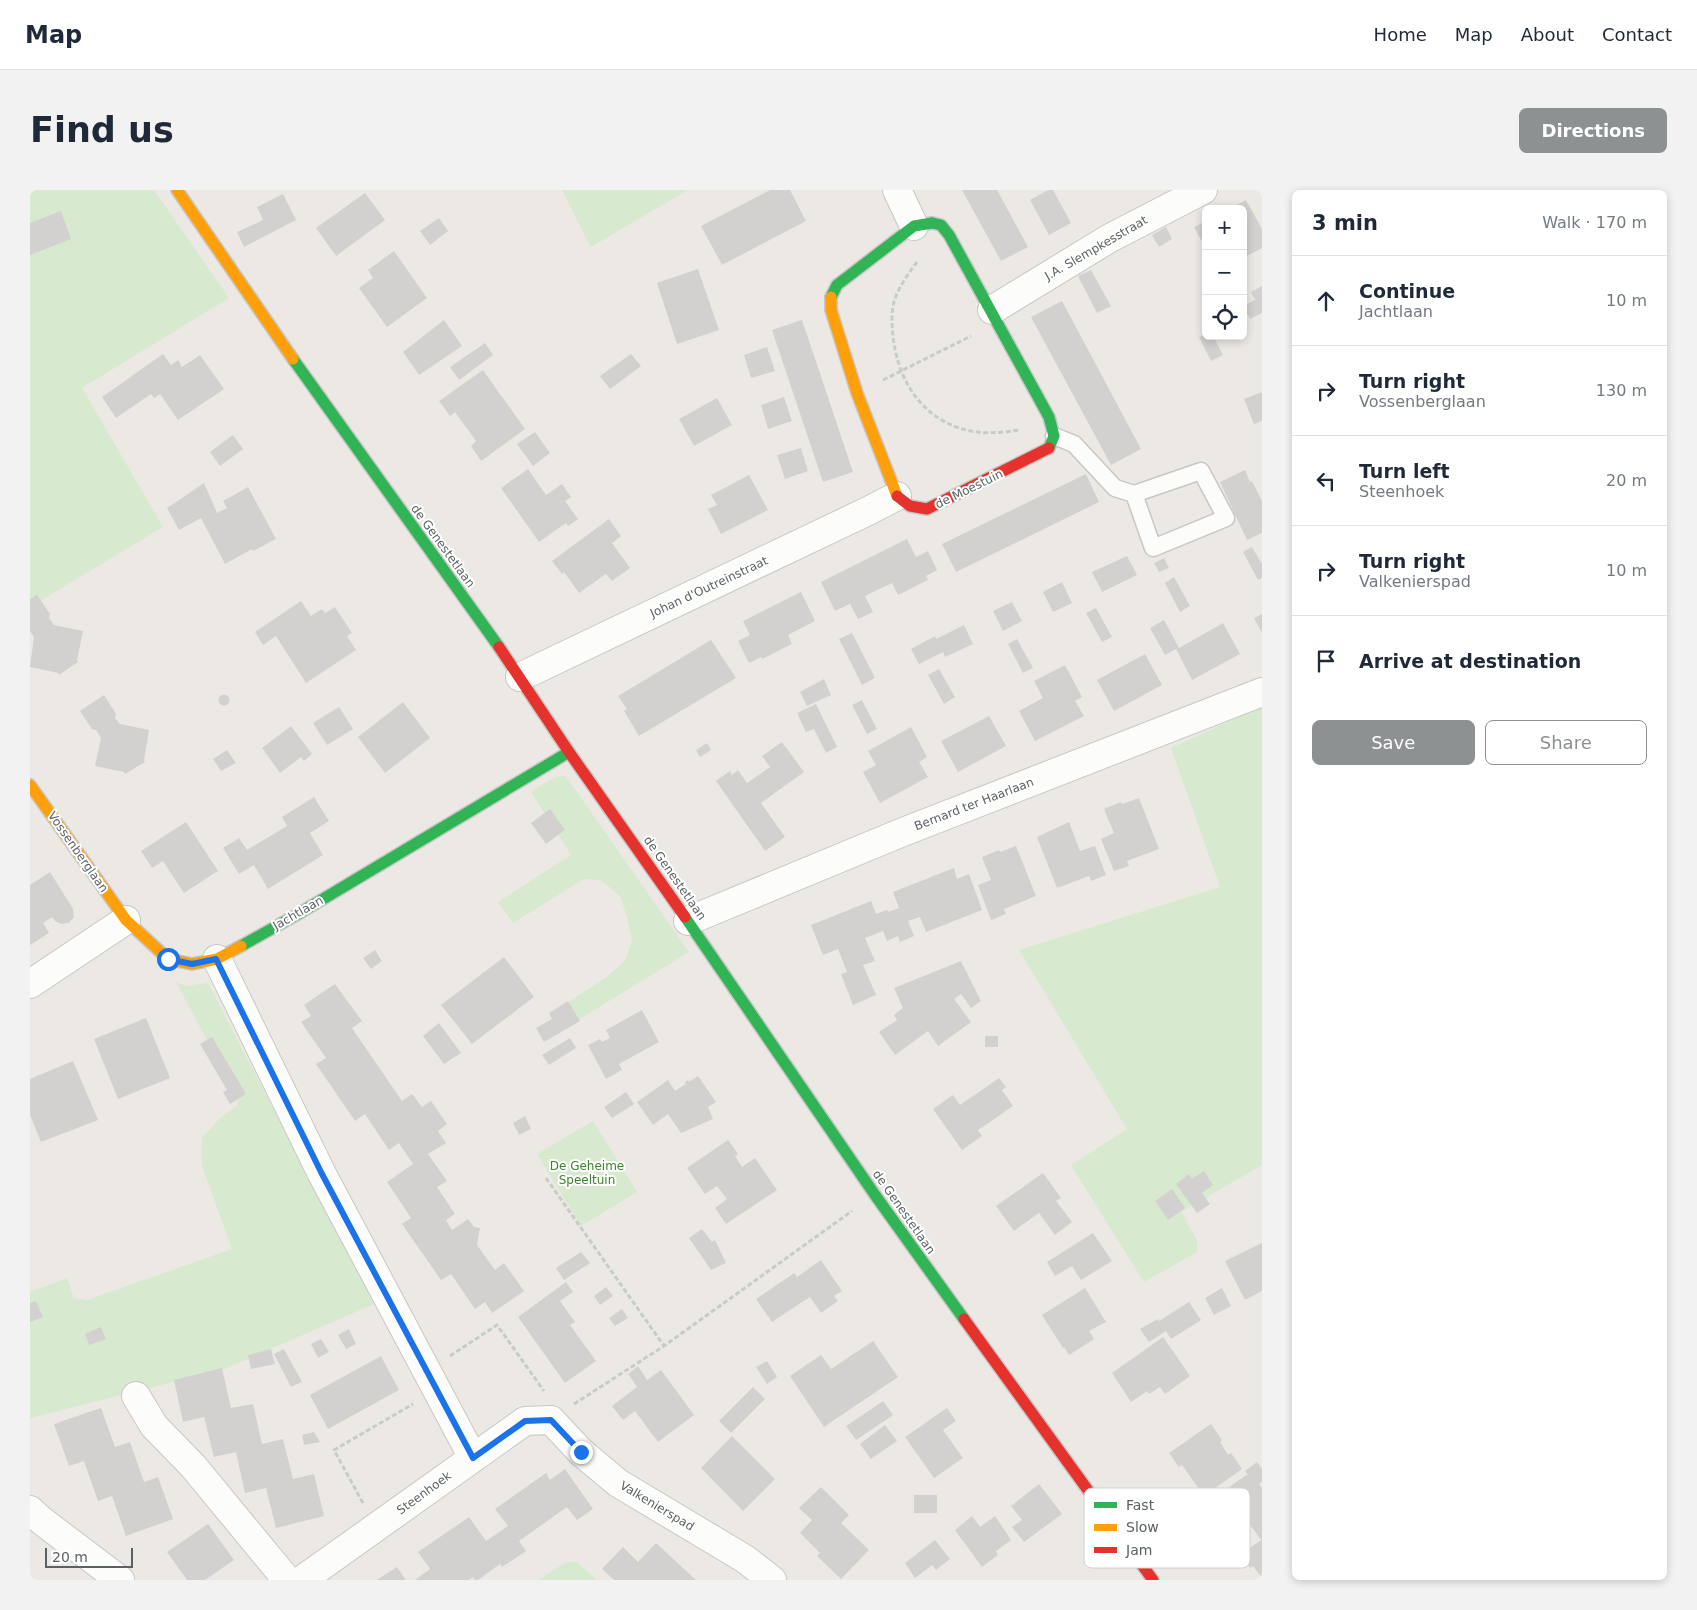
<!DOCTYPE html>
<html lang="en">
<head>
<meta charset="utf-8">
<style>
	:root { --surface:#fff; --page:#f2f2f3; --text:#1f2937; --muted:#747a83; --line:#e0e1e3; --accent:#8d9191 }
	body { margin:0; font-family:"DejaVu Sans",sans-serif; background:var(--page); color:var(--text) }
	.controls { position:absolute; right:15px; top:15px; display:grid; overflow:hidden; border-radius:8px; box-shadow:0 2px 8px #0003 }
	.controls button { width:45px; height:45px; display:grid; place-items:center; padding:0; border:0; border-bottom:1px solid var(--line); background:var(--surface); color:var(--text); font:25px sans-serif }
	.scale { position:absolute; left:15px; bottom:12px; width:88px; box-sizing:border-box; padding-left:5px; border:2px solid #5a6164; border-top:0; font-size:14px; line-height:18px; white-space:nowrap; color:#5a6164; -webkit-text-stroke:4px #fff; paint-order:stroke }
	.stop { position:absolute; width:15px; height:15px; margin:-11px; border:4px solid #1a73e8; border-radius:50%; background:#fff }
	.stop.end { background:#1a73e8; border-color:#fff; box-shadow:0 1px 5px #0008 }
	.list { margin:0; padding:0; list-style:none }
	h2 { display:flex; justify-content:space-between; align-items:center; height:65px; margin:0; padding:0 20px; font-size:21px }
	h2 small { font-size:16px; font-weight:400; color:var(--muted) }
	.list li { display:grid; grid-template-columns:32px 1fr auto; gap:15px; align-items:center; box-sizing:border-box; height:90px; padding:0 20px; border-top:1px solid var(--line) }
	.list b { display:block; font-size:19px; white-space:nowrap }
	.list p { margin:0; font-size:16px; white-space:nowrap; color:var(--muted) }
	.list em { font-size:16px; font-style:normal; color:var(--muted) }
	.actions { display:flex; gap:10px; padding:15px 20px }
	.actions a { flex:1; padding:11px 0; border:1px solid var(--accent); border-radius:8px; text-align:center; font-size:18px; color:var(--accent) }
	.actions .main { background:var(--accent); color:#fff }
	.icon { flex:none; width:28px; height:28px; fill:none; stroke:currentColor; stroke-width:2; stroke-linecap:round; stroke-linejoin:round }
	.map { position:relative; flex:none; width:1232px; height:1390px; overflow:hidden; border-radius:8px }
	header { display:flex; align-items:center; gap:30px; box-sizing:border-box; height:70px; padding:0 25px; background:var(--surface); border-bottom:1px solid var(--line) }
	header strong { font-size:24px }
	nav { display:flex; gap:28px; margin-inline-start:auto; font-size:18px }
	.intro { display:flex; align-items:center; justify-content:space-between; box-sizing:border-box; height:120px; padding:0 30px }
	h1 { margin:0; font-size:35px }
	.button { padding:12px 22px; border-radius:8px; background:var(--accent); color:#fff; font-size:18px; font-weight:700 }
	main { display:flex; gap:30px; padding:0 30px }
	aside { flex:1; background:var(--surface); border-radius:8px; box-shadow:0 2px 8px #0003 }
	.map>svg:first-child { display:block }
</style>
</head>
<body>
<header>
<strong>Map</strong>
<nav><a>Home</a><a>Map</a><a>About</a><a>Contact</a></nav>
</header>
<div class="intro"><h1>Find us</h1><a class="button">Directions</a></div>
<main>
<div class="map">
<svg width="1232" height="1390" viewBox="0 0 1232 1390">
	<rect width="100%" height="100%" fill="#ece9e5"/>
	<g fill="#d7e9ce">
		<polygon points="0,0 124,0 199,108 52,198 133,337 0,417"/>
		<polygon points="532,0 658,0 561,57"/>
		<polygon points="1232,516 1232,975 1151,1022 1167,1050 1167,1062 1114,1092 1041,975 1097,939 989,760 1190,697 1141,558"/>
		<polygon points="535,585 659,762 530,841 523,822 575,788 595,771 602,751 598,730 590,706 571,690 554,689 483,733 468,712 541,665 501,602 521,589"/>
		<polygon points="146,792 155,796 178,793 344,1114 195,1179 0,1228 0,1102 37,1088 44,1108 57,1110 202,1059 172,976 172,948 190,928 208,915 204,901"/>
		<polygon points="563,931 607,1002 551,1036 507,964"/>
		<polygon points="536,1372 546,1372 567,1390 509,1390"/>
	</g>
	<g fill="#d3d1cf">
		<polygon points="740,0 760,0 776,31 692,75 671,36"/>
		<polygon points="932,0 967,0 998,57 971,71"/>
		<polygon points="1018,0 1023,0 1041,33 1019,45 1000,10"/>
		<polygon points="335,3 355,30 306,66 286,38"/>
		<polygon points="253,4 266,30 214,57 207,42 233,30 227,17"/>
		<polygon points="1216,10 1232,39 1232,58 1213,68 1213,19 1199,19"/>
		<polygon points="31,21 41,49 0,65 0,33"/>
		<polygon points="409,28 418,41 400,55 390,41"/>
		<polygon points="1176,31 1176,48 1171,50 1164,37"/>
		<polygon points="1136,37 1142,49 1129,57 1122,45"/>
		<polygon points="364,61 397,108 357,137 329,98 343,88 338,80"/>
		<polygon points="668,79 689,140 647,154 627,93"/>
		<polygon points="1061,80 1081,116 1067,123 1048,86"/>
		<polygon points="1232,96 1232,123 1220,129 1213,116 1225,110 1221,102"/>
		<polygon points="1032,111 1111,259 1081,275 1001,127"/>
		<polygon points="414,130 432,156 389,185 373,162"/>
		<polygon points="772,130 823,282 793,292 742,140"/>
		<polygon points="1176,144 1176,146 1183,146 1193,165 1181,171 1169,147"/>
		<polygon points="455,153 463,165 429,190 420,177"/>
		<polygon points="737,157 745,181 721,188 714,165"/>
		<polygon points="133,164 141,175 148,170 152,177 170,165 194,199 148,230 130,204 124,208 121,204 86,228 72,207"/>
		<polygon points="601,164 611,176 580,199 570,186"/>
		<polygon points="453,180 495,239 451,271 441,256 446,251 425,222 420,226 409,211"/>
		<polygon points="1232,202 1232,231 1224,234 1214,209"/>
		<polygon points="754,207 762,231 738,239 731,215"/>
		<polygon points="687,208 702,235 664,256 649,229"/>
		<polygon points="505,242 520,263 503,276 487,254"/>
		<polygon points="203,245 213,259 190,276 180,262"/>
		<polygon points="771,258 778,281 755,289 747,265"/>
		<polygon points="498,279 516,305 532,294 541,307 535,311 548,329 538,336 536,333 509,352 471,298"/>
		<polygon points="1215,280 1220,292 1222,291 1232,311 1232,343 1217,350 1190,292"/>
		<polygon points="1056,284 1069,312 926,382 912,354"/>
		<polygon points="719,285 738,320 691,344 678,319 687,315 681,305"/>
		<polygon points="174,293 187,323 197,318 193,311 218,297 246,349 223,361 222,359 195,374 171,328 149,340 137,318"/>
		<polygon points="579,329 591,346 582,353 600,378 582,391 576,384 549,403 534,382 532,384 522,371"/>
		<polygon points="877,349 886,367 898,361 907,380 896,386 898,390 868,405 862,393 835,406 843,422 828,429 820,414 805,421 791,392"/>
		<polygon points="1222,357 1232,374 1232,388 1228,390 1213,362"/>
		<polygon points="1097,366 1107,385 1072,402 1062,382"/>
		<polygon points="1134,368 1139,378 1129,382 1124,373"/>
		<polygon points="1144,387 1160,416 1150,422 1135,393"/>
		<polygon points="1032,392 1042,413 1023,422 1013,402"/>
		<polygon points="771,402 785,431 758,445 762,454 732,469 731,467 719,473 708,451 720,445 713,431"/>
		<polygon points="7,405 20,424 19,428 24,435 53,441 47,470 48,472 29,485 28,483 0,477 4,447 0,441 0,409"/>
		<polygon points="271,411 281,426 292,419 295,423 305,417 322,443 317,446 326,460 276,493 246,446 233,455 225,442"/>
		<polygon points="982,412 992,431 973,441 963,421"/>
		<polygon points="1066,418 1082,447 1072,452 1056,423"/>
		<polygon points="1232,424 1232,443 1224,428"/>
		<polygon points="1134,430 1149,458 1193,433 1210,464 1162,490 1146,459 1135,465 1120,438"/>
		<polygon points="934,435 943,454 915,467 913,462 889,474 881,459 905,446 906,449"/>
		<polygon points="822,443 845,488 832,495 809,449"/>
		<polygon points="987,449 1003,478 993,483 978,454"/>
		<polygon points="681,450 706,488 609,546 594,521 597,519 588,506"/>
		<polygon points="1115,464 1132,495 1084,521 1067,490"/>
		<polygon points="1035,475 1052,507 1045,511 1054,526 1005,551 989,521 1013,508 1004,491"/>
		<polygon points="909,479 925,507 914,514 898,485"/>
		<polygon points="794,489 801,505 777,516 770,502"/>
		<circle cx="194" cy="510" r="5.5"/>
		<polygon points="74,505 86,524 85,528 90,534 119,540 114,570 115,572 95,584 94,582 65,576 71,548 66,540 62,539 50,521"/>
		<polygon points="832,510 847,539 837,544 822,515"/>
		<polygon points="373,512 400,548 355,583 328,547"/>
		<polygon points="786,514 807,557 796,563 784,539 776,542 767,523"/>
		<polygon points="309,517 323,539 297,555 283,533"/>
		<polygon points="959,526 976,556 928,582 911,551"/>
		<polygon points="261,536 282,564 274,571 271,567 250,583 232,558"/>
		<polygon points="881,537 897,567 889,572 898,587 850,613 833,582 846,575 838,561"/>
		<polygon points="752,552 774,582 731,613 755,647 735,661 686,591 700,581 702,585 708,580 717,593 740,577 732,566"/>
		<polygon points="677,553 681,560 670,567 666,560"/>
		<polygon points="197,560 206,573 191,581 183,569"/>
		<polygon points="284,607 299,631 280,643 293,665 238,699 224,675 209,684 193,658 209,648 217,660 257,636 252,627"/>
		<polygon points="1109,608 1129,659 1097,671 1099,676 1084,681 1071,649 1084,643 1074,619 1091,612 1092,614"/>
		<polygon points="520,619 535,640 516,654 501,633"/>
		<polygon points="156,632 188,681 154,703 133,671 122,678 111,661"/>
		<polygon points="1039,632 1050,661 1065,656 1076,685 1061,691 1059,686 1027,698 1007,647"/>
		<polygon points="986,656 1006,706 974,719 976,724 961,730 948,695 961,690 952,667 969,660 970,662"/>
		<polygon points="924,678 927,689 939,684 952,720 896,742 890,727 878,731 884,746 870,752 868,746 857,751 853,741 835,748 845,771 833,775 846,805 823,815 811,784 817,782 808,759 793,765 781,735 841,711 846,724 857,720 858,722 869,718 863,702"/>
		<polygon points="20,682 43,719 44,727 39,733 31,734 25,731 22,727 13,733 19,743 0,755 0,695"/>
		<polygon points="345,760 352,771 341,779 333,768"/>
		<polygon points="474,767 504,807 442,854 411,815"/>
		<polygon points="931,771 951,811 941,818 931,804 924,809 941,832 908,856 898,841 865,865 849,842 867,830 864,825 873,818 864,798"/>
		<polygon points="305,794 332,831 322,838 372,911 382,904 392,917 401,911 417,934 408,941 416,953 398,964 417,991 407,997 425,1024 416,1030 422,1040 438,1029 444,1037 450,1038 447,1055 465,1080 474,1073 494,1101 462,1123 455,1112 445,1119 421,1084 411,1090 372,1034 381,1028 357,992 383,974 369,953 359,960 335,924 325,931 286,874 296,868 271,832 281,826 274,815"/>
		<polygon points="538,811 550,831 514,852 506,838 522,829 519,823"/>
		<polygon points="612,820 629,852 589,874 592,880 576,889 558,855 570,849 572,852 580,848 576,840"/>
		<polygon points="116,828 140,888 88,909 64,849"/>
		<polygon points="409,833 431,863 414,874 393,846"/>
		<rect x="955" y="846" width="13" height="11"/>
		<polygon points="182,847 216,904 200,914 193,902 197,900 170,854"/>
		<polygon points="540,848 546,858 519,875 512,865"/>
		<polygon points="43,871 68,930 11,952 0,925 0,889"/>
		<polygon points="668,886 686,912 678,917 683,929 651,943 638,924 623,935 607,912 638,890 645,901 656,894 655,892 658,890 659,892"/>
		<polygon points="969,888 976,897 972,900 983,916 948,940 952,946 932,960 903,919 923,905 930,915"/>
		<polygon points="596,902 604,914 582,928 574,917"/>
		<polygon points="495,926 501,939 489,945 483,933"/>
		<polygon points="698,950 708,964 705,966 712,977 725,968 747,1000 696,1034 685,1018 697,1009 687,996 675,1004 657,978"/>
		<polygon points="1174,981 1183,995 1172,1003 1180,1014 1167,1023 1146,994 1159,984 1162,989"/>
		<polygon points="1013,983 1031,1008 1026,1011 1042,1032 1025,1045 1009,1023 984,1041 966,1016"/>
		<polygon points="1142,999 1155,1018 1138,1030 1125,1011"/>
		<polygon points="672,1039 682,1052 685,1050 696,1073 681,1080 659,1048"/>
		<polygon points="1063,1043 1082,1071 1051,1090 1042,1076 1025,1086 1017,1072"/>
		<polygon points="1232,1053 1232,1101 1215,1110 1195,1071"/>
		<polygon points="551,1062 560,1073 534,1090 526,1078"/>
		<polygon points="791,1070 812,1101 804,1106 808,1111 791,1123 780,1107 742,1132 726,1109 764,1083 767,1087"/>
		<polygon points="536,1092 543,1102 530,1111 545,1132 540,1135 566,1171 535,1193 488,1127"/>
		<polygon points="576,1097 583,1106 570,1115 564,1106"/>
		<polygon points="1055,1098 1076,1132 1059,1141 1064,1149 1039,1165 1034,1157 1033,1158 1012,1125"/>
		<polygon points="1192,1098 1201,1116 1184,1125 1175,1108"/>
		<polygon points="6,1111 13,1127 0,1132 0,1113"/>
		<polygon points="1159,1112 1171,1130 1141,1149 1136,1141 1119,1152 1110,1139 1128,1129 1129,1131"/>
		<polygon points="592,1119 598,1128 585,1136 579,1128"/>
		<polygon points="71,1137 76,1149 59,1155 55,1144"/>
		<polygon points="319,1139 326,1154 316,1159 308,1145"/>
		<polygon points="1133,1147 1160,1186 1135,1204 1130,1197 1119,1204 1117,1201 1101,1212 1082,1183"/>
		<polygon points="291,1149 299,1162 288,1168 281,1154"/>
		<polygon points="843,1151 868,1187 794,1237 760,1186 791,1165 801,1179"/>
		<polygon points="241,1159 245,1174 221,1179 218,1165"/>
		<polygon points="254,1159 272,1192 261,1197 244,1164"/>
		<polygon points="351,1166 369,1200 298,1239 280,1205"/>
		<polygon points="737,1171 747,1187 737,1194 726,1177"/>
		<polygon points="608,1176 617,1190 631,1180 664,1225 628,1252 605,1221 593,1230 582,1216 607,1197 598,1184"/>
		<polygon points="192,1178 201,1218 223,1214 232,1254 253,1249 263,1289 284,1284 294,1326 246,1338 236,1298 215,1303 206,1262 184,1267 174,1227 153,1232 144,1190"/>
		<polygon points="723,1197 735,1209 701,1243 689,1231"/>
		<polygon points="853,1211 863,1225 826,1250 816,1236"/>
		<polygon points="71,1218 85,1257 100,1252 114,1292 128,1287 143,1329 96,1346 82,1306 68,1311 54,1271 39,1276 24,1234"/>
		<polygon points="917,1218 926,1231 913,1240 933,1268 904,1288 875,1247"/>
		<polygon points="1181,1234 1192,1250 1190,1252 1198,1265 1201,1263 1212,1279 1174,1306 1152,1275 1149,1277 1139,1263"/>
		<polygon points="855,1235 867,1251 841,1269 830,1254"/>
		<polygon points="284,1242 290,1252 274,1255 272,1245"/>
		<polygon points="702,1246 745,1289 713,1321 671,1278"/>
		<polygon points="1227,1272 1232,1279 1232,1292 1229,1294 1232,1298 1232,1388 1223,1376 1220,1378 1211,1364 1231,1350 1195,1300 1218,1284 1215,1281"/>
		<polygon points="535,1279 563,1319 547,1330 537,1317 489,1351 496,1361 472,1377 470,1374 448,1390 445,1390 443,1387 439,1390 385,1390 400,1379 388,1362 439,1327 456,1351 478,1336 465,1319 516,1283 520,1290"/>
		<polygon points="1009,1294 1032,1324 994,1352 982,1337 992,1330 981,1316"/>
		<polygon points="791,1297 819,1325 811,1333 839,1360 811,1389 787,1366 790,1363 770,1343 782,1330 769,1318"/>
		<rect x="884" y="1305" width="23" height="18"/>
		<polygon points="942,1326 950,1337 965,1326 981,1350 966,1361 968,1365 952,1377 925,1340"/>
		<polygon points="178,1334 204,1370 175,1390 157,1390 137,1362"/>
		<polygon points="905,1350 920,1369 906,1380 902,1375 885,1388 875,1373"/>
		<polygon points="626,1353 666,1390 584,1390 572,1379 593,1357 608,1372"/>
		<polygon points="367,1377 376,1390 347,1390"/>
	</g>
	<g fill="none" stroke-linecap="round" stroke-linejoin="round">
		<defs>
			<polyline id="lane" points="1024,246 1044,254 1085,298 1104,304 1123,358 1196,328 1171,281 1104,304"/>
			<g id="street">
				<polyline points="867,0 884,36"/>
				<polyline points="962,120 1080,48 1173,0"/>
				<polyline points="490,487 838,321 867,306"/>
				<polyline points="658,731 873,642 1232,502"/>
				<polyline points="187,769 292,984 443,1268"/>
				<polyline points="0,794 96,730"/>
				<polyline points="106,1206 124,1236 163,1276 257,1390"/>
				<polyline points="0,1320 12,1331 90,1390"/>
				<polyline points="272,1390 495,1231 521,1230 551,1262 588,1293 715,1369 742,1390"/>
			</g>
			<g id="fast">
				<polyline points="902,33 911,35 919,45 1019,227 1024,246 1019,258"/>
				<polyline points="801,107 807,95 884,36 902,33"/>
				<polyline points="263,169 469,457"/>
				<polyline points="655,727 845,1005 934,1129"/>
				<polyline points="211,756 268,724 539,562"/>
			</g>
			<g id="slow">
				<polyline points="147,0 263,169"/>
				<polyline points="801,107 801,120 827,203 867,306"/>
				<polyline points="0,595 96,730 138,769 162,774 187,769 211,756"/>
			</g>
			<g id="jam">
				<polyline points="867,306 880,316 897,319 1019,258"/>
				<polyline points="469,457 539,562 655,727"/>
				<polyline points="934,1129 1123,1390"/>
			</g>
		</defs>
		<use href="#lane" stroke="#c7c7c6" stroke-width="19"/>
		<use href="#street" stroke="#c7c7c6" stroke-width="30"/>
		<use href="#fast" stroke="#c6c7c6" stroke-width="14"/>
		<use href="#slow" stroke="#c6c7c6" stroke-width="14"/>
		<use href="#jam" stroke="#c6c7c6" stroke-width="14"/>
		<g stroke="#c6cdc7" stroke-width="3" stroke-dasharray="5 2.5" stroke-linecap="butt">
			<path d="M 887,72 C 878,84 868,98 864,112 C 861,123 862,135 863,146 C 868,194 896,235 947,242 C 960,244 975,242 989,240"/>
			<polyline points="853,190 941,146"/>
			<polyline points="516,988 634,1156"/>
			<polyline points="420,1166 467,1135 514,1201"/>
			<polyline points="544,1214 634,1156 822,1021"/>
			<polyline points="333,1313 304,1260 383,1214"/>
		</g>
		<use href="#lane" stroke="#fcfcfb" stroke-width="16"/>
		<use href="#street" stroke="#fcfcfb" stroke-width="28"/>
		<use href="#fast" stroke="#30b455" stroke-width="11"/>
		<use href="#slow" stroke="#ff9f0a" stroke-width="11"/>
		<use href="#jam" stroke="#e5322d" stroke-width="11"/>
	</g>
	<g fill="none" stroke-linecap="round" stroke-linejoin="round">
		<polyline stroke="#1a73e8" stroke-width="6" points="138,769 162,774 186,769 292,984 443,1268 495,1231 521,1230 551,1262"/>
	</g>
	<g text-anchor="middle" stroke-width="4" stroke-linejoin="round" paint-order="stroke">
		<g font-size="12" fill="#5a6164" stroke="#fff">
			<text transform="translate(1066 58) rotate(-30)" y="4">J.A. Slempkesstraat</text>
			<text transform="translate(939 299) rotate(-26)" y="4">de Moestuin</text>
			<text transform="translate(413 356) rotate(54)" y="4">de Genestetlaan</text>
			<text transform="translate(679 397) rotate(-25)" y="4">Johan d'Outreinstraat</text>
			<text transform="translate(944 614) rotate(-21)" y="4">Bernard ter Haarlaan</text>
			<text transform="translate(48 662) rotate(55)" y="4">Vossenberglaan</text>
			<text transform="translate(645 688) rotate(55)" y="4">de Genestetlaan</text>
			<text transform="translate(268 723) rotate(-30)" y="4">Jachtlaan</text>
			<text transform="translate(874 1022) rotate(55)" y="4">de Genestetlaan</text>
			<text transform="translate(394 1303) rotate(-36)" y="4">Steenhoek</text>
			<text transform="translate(627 1316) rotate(31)" y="4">Valkenierspad</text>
		</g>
		<g font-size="12" fill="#3b822c" stroke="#fff">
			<text x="557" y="980">De Geheime<tspan x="557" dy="14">Speeltuin</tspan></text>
		</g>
	</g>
	<rect x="1054" y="1298" width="166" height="80" rx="8" fill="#fff" stroke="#ced0d0" stroke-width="1"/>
	<rect x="1064" y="1312" width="23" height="6" fill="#30b455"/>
	<rect x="1064" y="1334" width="23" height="7" fill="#ff9f0a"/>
	<rect x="1064" y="1357" width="23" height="6" fill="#e5322d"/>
	<g font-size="14" fill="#5a6164">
		<text x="1096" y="1320">Fast</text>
		<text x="1096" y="1342">Slow</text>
		<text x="1096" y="1365">Jam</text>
	</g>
</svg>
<div class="controls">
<button>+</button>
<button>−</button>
<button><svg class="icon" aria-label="locate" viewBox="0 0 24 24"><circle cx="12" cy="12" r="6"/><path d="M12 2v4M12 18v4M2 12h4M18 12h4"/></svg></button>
</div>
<div class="scale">20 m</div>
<div class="stop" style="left:138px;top:769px"></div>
<div class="stop end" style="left:551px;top:1262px"></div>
</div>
<aside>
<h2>3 min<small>Walk · 170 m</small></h2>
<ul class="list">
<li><svg class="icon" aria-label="ahead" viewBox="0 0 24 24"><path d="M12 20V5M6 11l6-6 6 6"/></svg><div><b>Continue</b><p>Jachtlaan</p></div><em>10 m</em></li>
<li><svg class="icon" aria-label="right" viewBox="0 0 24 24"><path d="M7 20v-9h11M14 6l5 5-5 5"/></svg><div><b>Turn right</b><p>Vossenberglaan</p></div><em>130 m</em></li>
<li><svg class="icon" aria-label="left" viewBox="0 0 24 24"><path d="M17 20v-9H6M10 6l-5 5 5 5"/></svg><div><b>Turn left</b><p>Steenhoek</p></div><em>20 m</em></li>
<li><svg class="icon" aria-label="right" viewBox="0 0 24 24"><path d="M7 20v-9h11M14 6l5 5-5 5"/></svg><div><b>Turn right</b><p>Valkenierspad</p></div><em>10 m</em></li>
<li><svg class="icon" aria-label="arrive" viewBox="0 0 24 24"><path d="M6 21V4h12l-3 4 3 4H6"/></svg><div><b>Arrive at destination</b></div></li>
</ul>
<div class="actions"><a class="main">Save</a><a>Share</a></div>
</aside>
</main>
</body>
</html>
